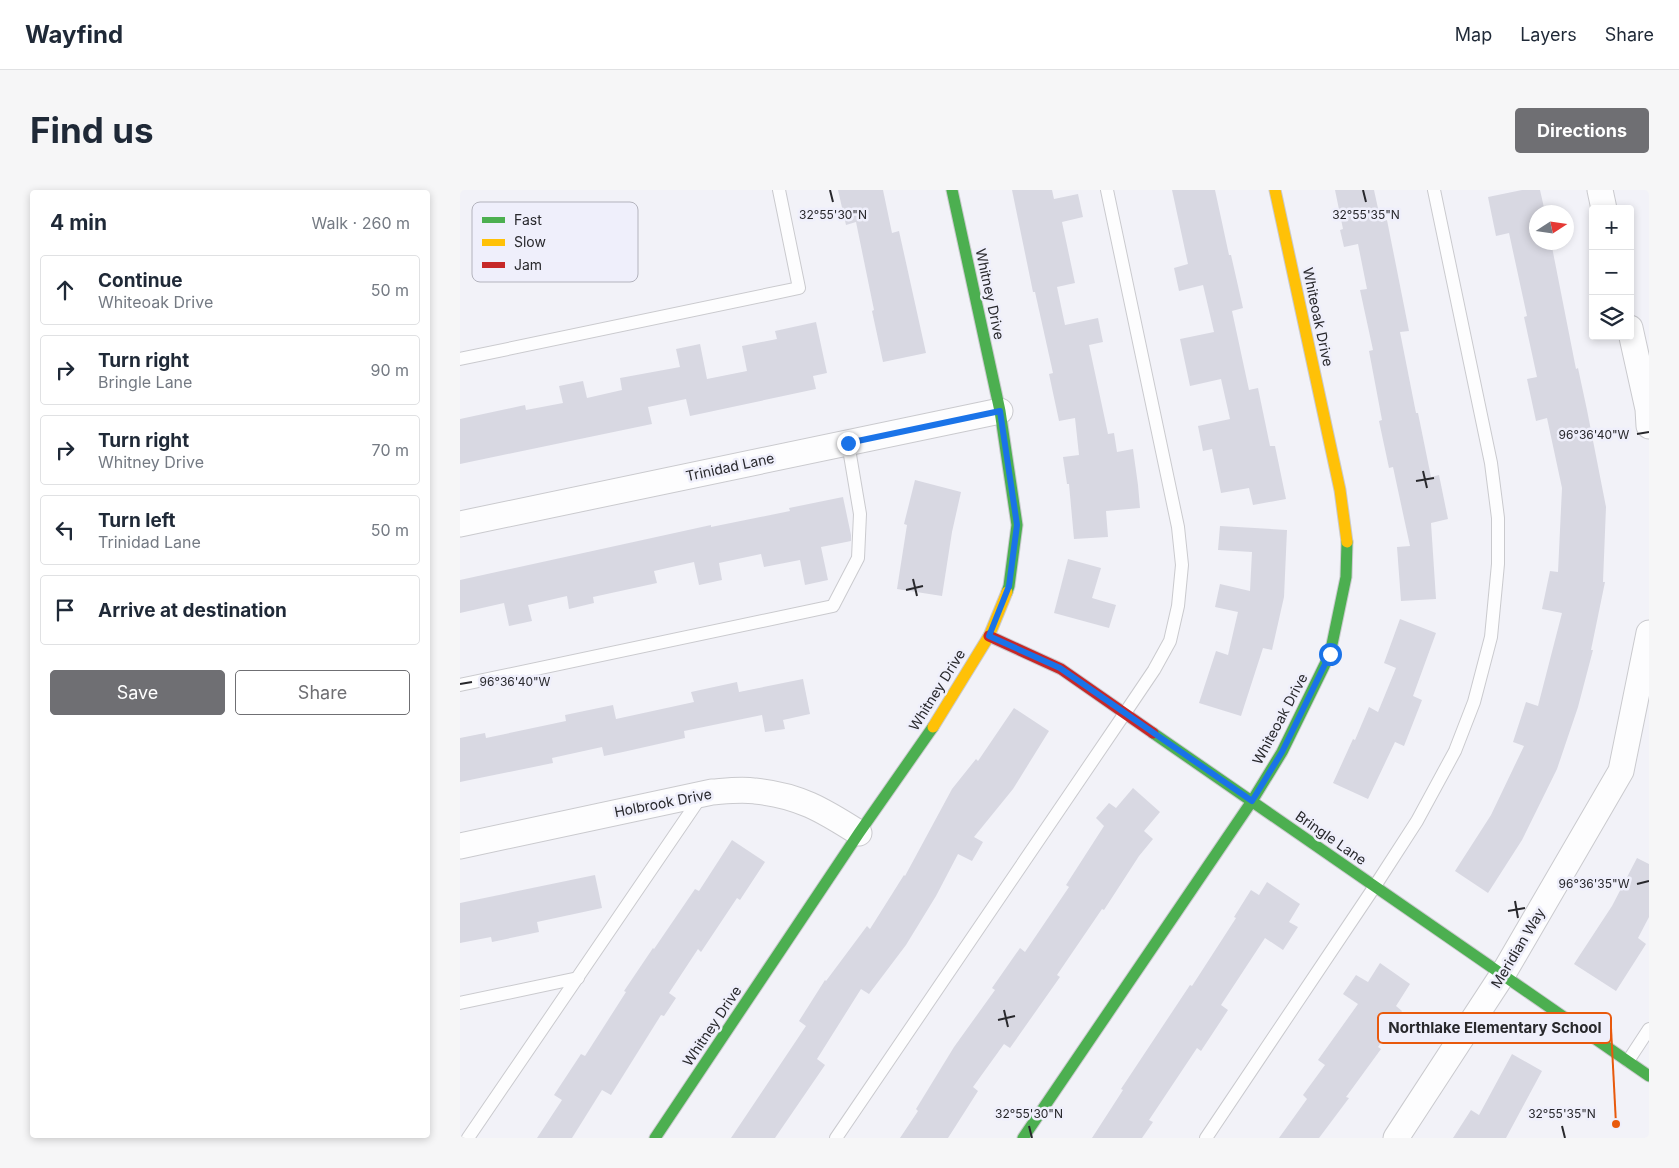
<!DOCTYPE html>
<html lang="en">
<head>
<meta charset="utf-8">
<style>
	:root { --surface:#fff; --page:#f6f6f7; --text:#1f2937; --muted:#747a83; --line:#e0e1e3; --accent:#6f6f73 }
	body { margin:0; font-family:Inter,sans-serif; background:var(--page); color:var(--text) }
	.controls { position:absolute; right:15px; top:15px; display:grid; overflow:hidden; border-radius:5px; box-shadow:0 2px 8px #0003 }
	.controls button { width:45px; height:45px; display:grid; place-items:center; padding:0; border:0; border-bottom:1px solid var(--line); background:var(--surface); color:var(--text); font:25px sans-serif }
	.compass { position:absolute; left:1069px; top:15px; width:45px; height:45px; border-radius:50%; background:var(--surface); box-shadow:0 2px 8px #0003; rotate:78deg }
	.stop { position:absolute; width:15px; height:15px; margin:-11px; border:4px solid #1a73e8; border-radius:50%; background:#fff }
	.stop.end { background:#1a73e8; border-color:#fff; box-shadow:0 1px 5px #0008 }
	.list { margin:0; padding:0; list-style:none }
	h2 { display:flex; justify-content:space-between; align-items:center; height:65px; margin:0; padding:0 20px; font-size:21px }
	h2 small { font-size:16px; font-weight:400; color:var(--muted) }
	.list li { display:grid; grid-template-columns:32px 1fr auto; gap:15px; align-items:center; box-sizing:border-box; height:70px; margin:0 10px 10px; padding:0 10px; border:1px solid var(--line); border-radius:5px }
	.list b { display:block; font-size:19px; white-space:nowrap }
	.list p { margin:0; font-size:16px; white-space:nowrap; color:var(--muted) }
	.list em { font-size:16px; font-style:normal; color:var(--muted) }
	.actions { display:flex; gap:10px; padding:15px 20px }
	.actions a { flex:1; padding:11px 0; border:1px solid var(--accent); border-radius:5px; text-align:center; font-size:18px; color:var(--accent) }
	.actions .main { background:var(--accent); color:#fff }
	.icon { flex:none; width:28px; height:28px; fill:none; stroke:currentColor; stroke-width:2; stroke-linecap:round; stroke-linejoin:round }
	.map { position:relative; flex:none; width:1189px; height:948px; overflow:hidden; border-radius:5px }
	header { display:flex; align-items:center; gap:30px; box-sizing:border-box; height:70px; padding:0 25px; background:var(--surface); border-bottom:1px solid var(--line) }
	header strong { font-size:24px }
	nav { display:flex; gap:28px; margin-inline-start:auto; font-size:18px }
	.intro { display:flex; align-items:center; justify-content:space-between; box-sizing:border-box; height:120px; padding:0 30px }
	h1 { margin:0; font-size:35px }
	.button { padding:12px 22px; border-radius:5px; background:var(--accent); color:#fff; font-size:18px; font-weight:700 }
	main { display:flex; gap:30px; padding:0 30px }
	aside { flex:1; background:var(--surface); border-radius:5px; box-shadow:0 2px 8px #0003 }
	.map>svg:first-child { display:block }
</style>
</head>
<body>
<header>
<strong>Wayfind</strong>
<nav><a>Map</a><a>Layers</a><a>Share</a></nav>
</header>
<div class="intro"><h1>Find us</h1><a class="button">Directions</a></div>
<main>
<aside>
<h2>4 min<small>Walk · 260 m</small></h2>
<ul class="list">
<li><svg class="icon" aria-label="ahead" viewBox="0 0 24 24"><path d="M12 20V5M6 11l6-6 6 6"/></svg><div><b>Continue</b><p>Whiteoak Drive</p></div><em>50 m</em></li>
<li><svg class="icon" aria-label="right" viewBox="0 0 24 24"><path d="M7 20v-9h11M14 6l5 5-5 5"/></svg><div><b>Turn right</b><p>Bringle Lane</p></div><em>90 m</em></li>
<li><svg class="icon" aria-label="right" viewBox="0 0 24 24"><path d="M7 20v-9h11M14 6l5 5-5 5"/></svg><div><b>Turn right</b><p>Whitney Drive</p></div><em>70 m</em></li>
<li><svg class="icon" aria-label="left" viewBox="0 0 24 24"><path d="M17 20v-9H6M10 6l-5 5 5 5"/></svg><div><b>Turn left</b><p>Trinidad Lane</p></div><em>50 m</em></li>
<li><svg class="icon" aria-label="arrive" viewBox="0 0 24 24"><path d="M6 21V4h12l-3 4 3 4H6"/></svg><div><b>Arrive at destination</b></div></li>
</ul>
<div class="actions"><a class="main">Save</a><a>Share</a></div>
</aside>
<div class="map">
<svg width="1189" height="948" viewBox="0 0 1189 948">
	<rect width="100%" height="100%" fill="#f2f2f8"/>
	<g fill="#d8d8e2">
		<polygon points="378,0 423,0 432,43 439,41 466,163 423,172 412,121 414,120 396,32 386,35"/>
		<polygon points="552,0 592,0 594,9 618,4 623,27 602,32 615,93 597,97 605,135 638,128 643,152 629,155 648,244 654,243 657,262 673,259 678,295 680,318 646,321 648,347 614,349 609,294 607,294 603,267 619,265 615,228 599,231 589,184 593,183 575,102 573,102"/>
		<polygon points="712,0 755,0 769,65 771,65 783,118 772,121 789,200 798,198 810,256 815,256 826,309 793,315 789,298 761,303 752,259 743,261 738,236 770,229 761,189 730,196 720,149 754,142 743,95 719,101 714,78 728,74"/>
		<polygon points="875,0 914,0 921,32 927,30 949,141 940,142 956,223 958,223 971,287 979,285 988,329 971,333 976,409 941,411 937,357 950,356 933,277 929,278 919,231 922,230 909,161 913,160 900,100 907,99 898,54 884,57 880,40 883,39"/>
		<polygon points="1062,0 1080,0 1085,22 1076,22 1076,52 1091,52 1116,179 1118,178 1127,220 1146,317 1143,392 1145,392 1131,460 1133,460 1118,517 1097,579 1062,650 1028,703 995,681 1031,625 1064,556 1053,552 1066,512 1078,516 1102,423 1082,419 1090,381 1098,382 1102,298 1087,228 1076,231 1067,189 1077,187 1064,127 1067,126 1049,43 1036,46 1028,7"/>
		<polygon points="356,132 367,183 353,186 356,199 230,226 226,209 188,217 192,234 0,274 0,229 65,215 66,220 103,213 99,196 123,191 127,208 162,200 160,188 220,177 216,159 240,154 247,189 287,181 282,156 317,149 315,141"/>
		<polygon points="455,290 501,302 492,342 482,406 437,399 447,335 444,334"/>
		<polygon points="383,307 391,345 391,351 361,357 368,390 345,395 340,370 304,377 301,364 259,373 262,390 239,395 234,372 194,381 197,393 133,407 134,413 109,419 107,406 68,415 72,431 49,436 44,413 0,423 0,390 251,335 251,337 330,321 329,318"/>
		<polygon points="760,336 827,340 824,407 812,460 803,458 781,526 739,513 756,461 768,465 778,422 755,417 760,394 790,401 792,362 758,360"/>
		<polygon points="608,369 641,378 632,408 656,415 649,438 594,423"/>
		<polygon points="940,429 976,443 953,506 962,510 944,556 935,552 908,609 873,593 893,549 895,550 909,517 918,522 936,478 924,473"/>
		<polygon points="343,489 350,524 323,530 325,539 305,542 302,525 224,541 225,548 163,562 144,566 142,557 92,568 93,573 0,592 0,548 25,543 26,548 106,531 105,525 153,515 156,529 234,512 231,502 277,492 279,502"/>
		<polygon points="554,518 589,541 553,599 514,647 523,652 512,671 498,664 476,706 446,755 409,804 401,799 357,869 365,875 315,948 271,948 346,836 339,831 365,790 366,791 407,736 410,739 444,685 445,686 492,599 516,569 518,571"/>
		<polygon points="673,598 700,622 684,641 693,649 679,666 644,720 642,719 597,785 600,787 550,858 544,854 513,897 518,901 488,948 440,948 458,921 456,919 494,857 535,800 532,798 560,758 565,762 609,697 606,695 644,636 636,628 649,613 656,618"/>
		<polygon points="272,650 305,672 280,710 277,708 241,762 238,759 209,803 216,808 204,826 201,825 151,905 142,900 112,948 77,948 102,910 94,905 121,864 125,866 166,802 164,801 193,758 194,759 235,699 239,701"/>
		<polygon points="1177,668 1189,674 1189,727 1178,748 1186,754 1156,801 1114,774 1152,716"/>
		<polygon points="135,685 142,718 77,732 79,742 32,752 31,747 0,753 0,713"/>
		<polygon points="807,692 840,714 829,732 838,737 823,760 805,748 761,815 768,820 741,861 737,858 689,930 693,932 682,948 632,948 663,900 661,899 730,795 732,796 776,728 774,727 791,700 799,705"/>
		<polygon points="920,773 950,794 936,816 942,821 918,857 921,859 886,907 889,908 859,948 819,948 847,909 843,905 865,875 858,870 898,814 883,804 896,785 908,792"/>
		<polygon points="1052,864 1082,881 1046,948 993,948 1011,920 1019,925"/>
	</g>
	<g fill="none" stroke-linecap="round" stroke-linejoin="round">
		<defs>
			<g id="lane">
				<polyline points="0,169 339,98 319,0"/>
				<polyline points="0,495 373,416 398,368 400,324 388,253"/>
				<polyline points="0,813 118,788"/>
				<polyline points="1168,871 1189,839"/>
				<polyline points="8,948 242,605"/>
				<polyline points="376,948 665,523 694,480 710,451 718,416 722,375 718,337 647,0"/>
				<polyline points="746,948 915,696 957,631 995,561 1014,512 1031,447 1038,374 1038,328 1031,273 974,0"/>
			</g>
			<g id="street">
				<polyline points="1140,0 1144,19"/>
				<polyline points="1170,138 1188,219 1189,236"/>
				<polyline points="0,334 540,221"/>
				<path d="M 0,656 L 252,602 C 266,601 281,599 295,601 C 338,605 363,620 399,643"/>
				<polyline points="936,948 1043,784 1161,581 1189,443"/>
			</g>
			<g id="fast">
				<polyline points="492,0 540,221 557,335 549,396 547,402"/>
				<polyline points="693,543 1189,886"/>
				<polyline points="195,948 399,643 473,537"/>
				<polyline points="563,948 792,611 822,562 870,464 886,387 887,352"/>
			</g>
			<g id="slow">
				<polyline points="815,0 880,300 887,352"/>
				<polyline points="473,537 529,446 547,402"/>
			</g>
			<polyline id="jam" points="529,446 601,479 693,543"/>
		</defs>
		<use href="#lane" stroke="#cacace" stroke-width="14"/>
		<use href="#street" stroke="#cacace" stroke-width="27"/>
		<use href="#fast" stroke="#cacace" stroke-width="13"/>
		<use href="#slow" stroke="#cacace" stroke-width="13"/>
		<use href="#jam" stroke="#cacace" stroke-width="13"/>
		<use href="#lane" stroke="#fdfdfe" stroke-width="12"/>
		<use href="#street" stroke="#fdfdfe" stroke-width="25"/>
		<use href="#fast" stroke="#4caf50" stroke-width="11"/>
		<use href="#slow" stroke="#ffc107" stroke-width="11"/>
		<use href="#jam" stroke="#c62828" stroke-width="11"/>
	</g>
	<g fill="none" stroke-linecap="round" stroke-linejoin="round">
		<polyline stroke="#1a73e8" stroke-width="6" points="388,253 540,221 557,335 549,396 529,446 600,478 792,611 822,562 870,464"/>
	</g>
	<path fill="none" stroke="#28282c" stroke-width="2" d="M 370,0 L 373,12M 903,0 L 906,12M 1177,244 L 1189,242M 963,281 L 967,298M 956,291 L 974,288M 453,389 L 457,406M 446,400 L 463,396M 0,494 L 12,492M 1177,694 L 1189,691M 1055,711 L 1058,728M 1048,721 L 1065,718M 544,820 L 548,837M 538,830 L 555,826M 569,936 L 572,948M 1102,936 L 1105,948"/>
	<g text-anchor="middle" stroke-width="5" stroke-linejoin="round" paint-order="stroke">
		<g font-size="14" fill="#28282c" stroke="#efeffb">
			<text transform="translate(530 104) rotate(78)" y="5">Whitney Drive</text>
			<text transform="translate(858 127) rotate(78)" y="5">Whiteoak Drive</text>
			<text transform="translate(270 277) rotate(-12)" y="5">Trinidad Lane</text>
			<text transform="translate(477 500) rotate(-58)" y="5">Whitney Drive</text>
			<text transform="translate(820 529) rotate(-62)" y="5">Whiteoak Drive</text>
			<text transform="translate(203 613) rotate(-11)" y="5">Holbrook Drive</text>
			<text transform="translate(871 648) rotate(35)" y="5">Bringle Lane</text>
			<text transform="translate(1058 758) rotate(-59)" y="5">Meridian Way</text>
			<text transform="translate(252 836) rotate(-56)" y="5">Whitney Drive</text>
		</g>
	</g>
	<rect x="12" y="12" width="166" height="80" rx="8" fill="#efeffb" stroke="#b3b3bd" stroke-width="1"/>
	<rect x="22" y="27" width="23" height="6" fill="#4caf50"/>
	<rect x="22" y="49" width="23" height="7" fill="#ffc107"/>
	<rect x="22" y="72" width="23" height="6" fill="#c62828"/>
	<g font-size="14" fill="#28282c">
		<text x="54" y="35">Fast</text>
		<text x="54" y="57">Slow</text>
		<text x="54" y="80">Jam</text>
	</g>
	<g font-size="12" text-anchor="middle" fill="#28282c" stroke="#efeffb" stroke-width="5" stroke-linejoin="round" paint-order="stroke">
		<text x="373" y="29">32°55'30"N</text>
		<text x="906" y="29">32°55'35"N</text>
		<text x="1134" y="249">96°36'40"W</text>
		<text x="55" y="496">96°36'40"W</text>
		<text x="1134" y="698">96°36'35"W</text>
		<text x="569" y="928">32°55'30"N</text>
		<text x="1102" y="928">32°55'35"N</text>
	</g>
	<path fill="none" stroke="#e8590c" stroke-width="2" d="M1156 934L1151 838"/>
	<circle fill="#e8590c" stroke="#efeffb" stroke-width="2" cx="1156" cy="934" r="5"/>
	<rect fill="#efeffb" stroke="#e8590c" stroke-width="2" x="918" y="823" width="233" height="30" rx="5"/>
	<g font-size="15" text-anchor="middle" font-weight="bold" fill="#28282c">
		<text x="1035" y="843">Northlake Elementary School</text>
	</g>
</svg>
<div class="controls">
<button>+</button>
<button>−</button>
<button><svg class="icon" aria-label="layers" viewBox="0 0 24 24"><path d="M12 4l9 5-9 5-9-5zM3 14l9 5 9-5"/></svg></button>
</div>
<svg class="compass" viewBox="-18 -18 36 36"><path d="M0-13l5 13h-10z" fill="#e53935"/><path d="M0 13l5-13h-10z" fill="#747a83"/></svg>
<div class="stop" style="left:870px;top:464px"></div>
<div class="stop end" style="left:388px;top:253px"></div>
</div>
</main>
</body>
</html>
